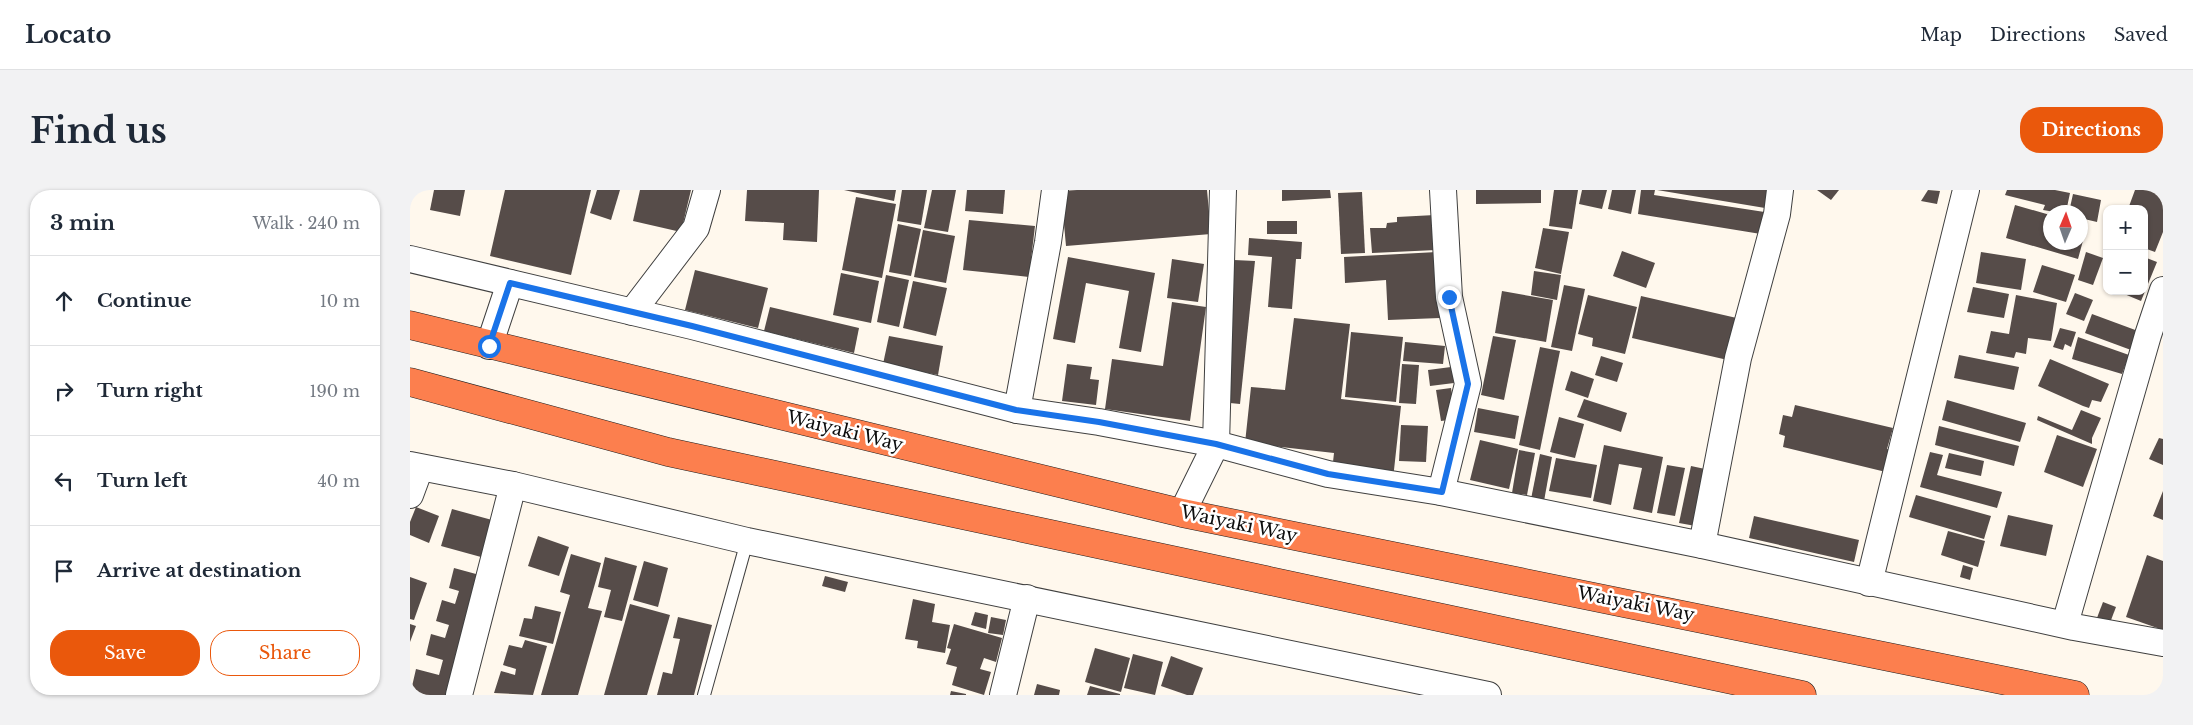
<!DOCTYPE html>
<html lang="en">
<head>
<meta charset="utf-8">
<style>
	:root { --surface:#fff; --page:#f2f2f3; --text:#1f2937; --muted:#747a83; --line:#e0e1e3; --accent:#ea580c }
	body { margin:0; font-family:"Libre Baskerville",serif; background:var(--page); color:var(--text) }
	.controls { position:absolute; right:15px; top:15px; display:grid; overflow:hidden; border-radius:10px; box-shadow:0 1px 4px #0004 }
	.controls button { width:45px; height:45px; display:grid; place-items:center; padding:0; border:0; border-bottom:1px solid var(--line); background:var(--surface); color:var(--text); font:25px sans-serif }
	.compass { position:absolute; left:1633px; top:15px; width:45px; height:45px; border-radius:50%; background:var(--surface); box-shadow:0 1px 4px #0004; rotate:2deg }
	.stop { position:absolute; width:15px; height:15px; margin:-11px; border:4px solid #1a73e8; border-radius:50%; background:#fff }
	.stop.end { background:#1a73e8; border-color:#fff; box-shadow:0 1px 5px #0008 }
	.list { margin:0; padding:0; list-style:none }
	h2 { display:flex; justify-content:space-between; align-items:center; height:65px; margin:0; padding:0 20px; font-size:21px }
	h2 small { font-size:16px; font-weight:400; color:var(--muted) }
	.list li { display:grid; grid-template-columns:32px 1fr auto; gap:15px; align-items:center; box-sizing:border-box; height:90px; padding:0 20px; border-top:1px solid var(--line) }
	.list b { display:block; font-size:19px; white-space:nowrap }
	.list em { font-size:16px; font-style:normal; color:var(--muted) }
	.actions { display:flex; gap:10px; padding:15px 20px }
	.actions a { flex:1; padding:11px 0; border:1px solid var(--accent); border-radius:20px; text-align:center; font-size:18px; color:var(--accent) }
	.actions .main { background:var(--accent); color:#fff }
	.icon { flex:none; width:28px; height:28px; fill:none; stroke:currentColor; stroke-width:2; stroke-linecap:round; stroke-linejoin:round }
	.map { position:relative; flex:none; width:1753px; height:505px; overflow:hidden; border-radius:20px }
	header { display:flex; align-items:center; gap:30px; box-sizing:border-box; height:70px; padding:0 25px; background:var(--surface); border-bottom:1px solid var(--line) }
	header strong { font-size:24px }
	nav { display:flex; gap:28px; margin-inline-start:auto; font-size:18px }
	.intro { display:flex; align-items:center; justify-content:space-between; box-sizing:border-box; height:120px; padding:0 30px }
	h1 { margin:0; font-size:35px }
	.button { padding:12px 22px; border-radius:20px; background:var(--accent); color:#fff; font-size:18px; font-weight:700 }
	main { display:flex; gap:30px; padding:0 30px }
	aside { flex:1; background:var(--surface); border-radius:20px; box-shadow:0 1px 4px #0004 }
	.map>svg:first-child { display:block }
</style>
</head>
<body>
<header>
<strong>Locato</strong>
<nav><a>Map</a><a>Directions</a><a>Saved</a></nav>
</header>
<div class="intro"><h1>Find us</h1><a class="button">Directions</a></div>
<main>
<aside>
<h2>3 min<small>Walk · 240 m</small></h2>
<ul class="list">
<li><svg class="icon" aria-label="ahead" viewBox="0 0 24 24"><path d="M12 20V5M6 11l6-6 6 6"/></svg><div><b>Continue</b></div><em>10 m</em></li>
<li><svg class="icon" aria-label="right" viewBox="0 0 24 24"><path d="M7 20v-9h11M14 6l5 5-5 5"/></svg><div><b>Turn right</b></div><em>190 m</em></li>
<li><svg class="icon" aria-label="left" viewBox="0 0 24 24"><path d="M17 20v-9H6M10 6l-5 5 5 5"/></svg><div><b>Turn left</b></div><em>40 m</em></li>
<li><svg class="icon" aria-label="arrive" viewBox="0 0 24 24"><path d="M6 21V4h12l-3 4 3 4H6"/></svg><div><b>Arrive at destination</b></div></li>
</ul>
<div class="actions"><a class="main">Save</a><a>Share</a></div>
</aside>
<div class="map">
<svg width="1753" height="505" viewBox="0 0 1753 505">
	<rect width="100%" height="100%" fill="#fff8ed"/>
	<g fill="#564c49">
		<polygon points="24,0 55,0 50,26 20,20"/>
		<polygon points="95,0 181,0 161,85 80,66"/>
		<polygon points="187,0 210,0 201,30 180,23"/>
		<polygon points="230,0 281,0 271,42 223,31"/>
		<polygon points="337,0 409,0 407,52 373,50 374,33 335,31"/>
		<polygon points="434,0 486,0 484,11"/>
		<polygon points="492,0 517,0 511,35 487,31"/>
		<polygon points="522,0 546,0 538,42 514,38"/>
		<polygon points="557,0 595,0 593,24 555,21"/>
		<polygon points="667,0 797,0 801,44 656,56 651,1"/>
		<polygon points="872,0 920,0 921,8 872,11"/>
		<polygon points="1066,0 1131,0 1131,13 1066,14"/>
		<polygon points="1144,0 1168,0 1162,39 1139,36"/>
		<polygon points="1172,0 1197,0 1192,19 1169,14"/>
		<polygon points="1202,0 1226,0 1221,24 1198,19"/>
		<polygon points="1231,0 1245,0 1244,5 1361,23 1357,45 1228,24"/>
		<polygon points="1247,0 1364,0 1361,19"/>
		<polygon points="1407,0 1429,0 1421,10"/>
		<polygon points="1518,0 1530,1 1527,14 1511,11"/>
		<polygon points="1597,0 1645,0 1660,3 1656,22 1645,22 1633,20 1635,15 1595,5"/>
		<polygon points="1725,0 1753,0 1753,42 1745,62 1734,58 1734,19 1718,19"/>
		<polygon points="952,2 955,63 931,64 928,3"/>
		<polygon points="1663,4 1691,10 1687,32 1670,28 1670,22 1659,22"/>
		<polygon points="446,7 486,14 472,88 432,80"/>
		<polygon points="1605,15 1640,25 1640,52 1670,52 1670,34 1677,36 1668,69 1596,48"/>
		<polygon points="1025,25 1026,60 962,63 960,38 976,38 977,33 987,32 987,27"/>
		<polygon points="559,30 625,36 619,87 553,80"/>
		<rect x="857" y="31" width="30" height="13"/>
		<polygon points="488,34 511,39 501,86 479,82"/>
		<polygon points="1133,38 1159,42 1151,84 1125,78"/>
		<polygon points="513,40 545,46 536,93 504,87"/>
		<polygon points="839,48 892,52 891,69 886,69 882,119 858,117 862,67 838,65"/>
		<polygon points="1212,61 1245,73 1236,98 1203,86"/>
		<polygon points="1027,62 1030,128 978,130 976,90 935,93 934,67"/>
		<polygon points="1571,62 1616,69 1611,100 1566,93"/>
		<polygon points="1676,62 1693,68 1683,95 1668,90"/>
		<polygon points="658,67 745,83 731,162 709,158 719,101 676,93 665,153 643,149"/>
		<polygon points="1734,67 1747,72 1731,111 1707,101 1734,101"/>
		<polygon points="762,69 794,74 788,112 757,108"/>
		<polygon points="824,70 845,71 830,214 810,212"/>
		<polygon points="1632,75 1665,85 1656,112 1623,102"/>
		<polygon points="285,80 358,98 348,138 275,120"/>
		<polygon points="1124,81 1151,85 1147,110 1121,105"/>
		<polygon points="431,83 469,91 461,133 423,125"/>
		<polygon points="476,85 499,90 489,137 467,132"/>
		<polygon points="503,91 537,98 526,146 493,138"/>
		<polygon points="1154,95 1175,99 1162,161 1141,157"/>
		<polygon points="1563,97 1599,104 1594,128 1557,122"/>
		<polygon points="1092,101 1143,110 1136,152 1085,143"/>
		<polygon points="1665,103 1683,110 1674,131 1656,124"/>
		<polygon points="1178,105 1227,117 1215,164 1182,156 1183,148 1168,144"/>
		<polygon points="1606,105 1647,113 1641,151 1618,148 1616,164 1606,162 1604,168 1576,163 1581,141 1599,144"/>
		<polygon points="1231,106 1331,129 1322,171 1222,148"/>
		<polygon points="762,112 796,117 780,231 695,219 702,169 753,176"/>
		<polygon points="360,117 449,138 444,163 354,141"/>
		<polygon points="1682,124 1728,141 1721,160 1675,143"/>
		<polygon points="884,128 940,134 931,209 991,216 983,289 922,281 924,263 835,253 841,197 875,200"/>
		<polygon points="1650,138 1666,142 1661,157 1655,154 1653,160 1643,157"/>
		<polygon points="941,142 993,147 986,212 935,207"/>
		<polygon points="479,146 533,156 528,185 473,174"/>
		<polygon points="1083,146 1106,150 1094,210 1071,205"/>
		<polygon points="1668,147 1719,165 1712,184 1662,169"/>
		<polygon points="995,152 1035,156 1033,174 993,171"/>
		<polygon points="1130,157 1150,161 1130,260 1109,255"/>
		<polygon points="1549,165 1609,177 1604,200 1544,188"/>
		<polygon points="1191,166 1213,173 1207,192 1185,185"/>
		<polygon points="1640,169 1699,194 1691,212 1682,210 1679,218 1673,216 1628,196"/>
		<polygon points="657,174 682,177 680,189 689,190 686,215 652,211"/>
		<polygon points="992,174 1009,175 1006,214 989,213"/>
		<polygon points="1041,177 1044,193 1020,196 1018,180"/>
		<polygon points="1161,181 1184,189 1178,208 1155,200"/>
		<polygon points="1041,198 1046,229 1031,231 1026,200"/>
		<polygon points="1174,209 1217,223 1211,242 1167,227"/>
		<polygon points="1537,210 1616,233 1610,252 1532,230"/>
		<polygon points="1385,215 1483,238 1477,259 1486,261 1480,283 1373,257 1375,246 1369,244 1373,225 1382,227"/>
		<polygon points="1068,218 1109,226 1105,249 1064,242"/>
		<polygon points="1671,220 1691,228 1682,248 1682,254 1627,230 1628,226 1662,240"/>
		<polygon points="1149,227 1174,234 1165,268 1140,262"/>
		<polygon points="991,235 1018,236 1016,272 989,271"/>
		<polygon points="1529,236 1609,256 1604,276 1525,255"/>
		<polygon points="1647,245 1687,259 1673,297 1634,282"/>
		<polygon points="1749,248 1753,249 1753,275 1739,269"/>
		<polygon points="1070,250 1108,259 1099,299 1060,290"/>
		<polygon points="1194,255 1253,267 1242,323 1223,319 1232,278 1209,274 1201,315 1183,311"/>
		<polygon points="1109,260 1125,263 1117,305 1102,303"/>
		<polygon points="1520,262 1533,265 1527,285 1592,302 1587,318 1510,297"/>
		<polygon points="1539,263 1574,271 1571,286 1535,278"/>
		<polygon points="1130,264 1142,267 1134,311 1121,309"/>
		<polygon points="1146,268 1187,275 1181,308 1139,301"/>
		<polygon points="1257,275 1275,278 1265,326 1247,323"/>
		<polygon points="1281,276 1314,283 1302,339 1269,333"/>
		<polygon points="1753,301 1753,330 1743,326"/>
		<polygon points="1506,305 1581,326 1574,349 1499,327"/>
		<polygon points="6,317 29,326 19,353 0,345 0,332"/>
		<polygon points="42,319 82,330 71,367 31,356"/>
		<polygon points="1598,325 1643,335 1636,366 1590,356"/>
		<polygon points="1344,326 1449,350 1444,372 1339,348"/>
		<polygon points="1538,341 1575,351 1568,377 1531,365"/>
		<polygon points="128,346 159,357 149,386 118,376"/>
		<polygon points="161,364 191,373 178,418 192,421 168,505 131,505 160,405 150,402"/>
		<polygon points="1737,365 1753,371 1753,440 1716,427"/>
		<polygon points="195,367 227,376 212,431 194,427 201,400 188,397"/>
		<polygon points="234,371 258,378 248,417 223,410"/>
		<polygon points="1553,375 1563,378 1560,390 1550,387"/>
		<polygon points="44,378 77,387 44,505 0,505 6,479 29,485 33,470 16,465 21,444 35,448 39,435 26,431 32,410 45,414 49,401 39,398"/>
		<polygon points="415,386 438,392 435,402 412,396"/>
		<polygon points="0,387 17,393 4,430 0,429"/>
		<polygon points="503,409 525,414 522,432 540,435 535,463 507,458 508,451 495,449"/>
		<polygon points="1693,412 1706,417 1698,438 1685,433"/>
		<polygon points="220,414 260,425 237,505 194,505"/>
		<polygon points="125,416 151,422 143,454 109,446 114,428 122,429"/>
		<polygon points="565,422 578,425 576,439 561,435"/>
		<polygon points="268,427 302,435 284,505 247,505 253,482 262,484 270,449 263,448"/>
		<polygon points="581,427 596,430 593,445 578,443"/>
		<polygon points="0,434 6,436 0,452"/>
		<polygon points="544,434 592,448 586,472 574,468 570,479 581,482 574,505 542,495 547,477 536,474 541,459 537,458"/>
		<polygon points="115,450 137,456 123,505 84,503 91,481 105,485 106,479 93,475 99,455 112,458"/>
		<polygon points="685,458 720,468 711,502 675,492"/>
		<polygon points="723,464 753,472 745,505 714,498"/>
		<polygon points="761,466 793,478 783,505 777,505 751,496"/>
		<polygon points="627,494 650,500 649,505 624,505"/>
		<polygon points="680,496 710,504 710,505 677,505"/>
		<polygon points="541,501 556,504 556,505 540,505"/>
	</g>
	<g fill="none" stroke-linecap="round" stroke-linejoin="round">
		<defs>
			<polyline id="lane" points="294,505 337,351"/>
			<g id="street">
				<polyline points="0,69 282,136 607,220 689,232 806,254 918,284 1031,302 1292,355 1664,437 1753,453"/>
				<polyline points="222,122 286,38 297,0"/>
				<polyline points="79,156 100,93"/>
				<polyline points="607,220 638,52 645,0"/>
				<polyline points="0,275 103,295 337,351 1078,505"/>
				<polyline points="1031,302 1058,194 1039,107 1033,0"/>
				<polyline points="0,305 10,278"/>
				<polyline points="772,323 806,254 813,0"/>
				<polyline points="1292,355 1328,168 1367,24 1370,0"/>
				<polyline points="1459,393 1556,0"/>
				<polyline points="1655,434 1738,145 1753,100"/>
				<polyline points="49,505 103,295"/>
				<polyline points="593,505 617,408"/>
			</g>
			<g id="highway">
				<polyline points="0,135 772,323 1665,505"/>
				<polyline points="0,192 258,262 1392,505"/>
			</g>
		</defs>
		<use href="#lane" stroke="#404040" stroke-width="14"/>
		<use href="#street" stroke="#404040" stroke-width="28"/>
		<use href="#highway" stroke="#1e1e1e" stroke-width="29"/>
		<use href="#lane" stroke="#fff" stroke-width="12"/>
		<use href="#street" stroke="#fff" stroke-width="26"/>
		<use href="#highway" stroke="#fc7f4e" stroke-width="28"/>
	</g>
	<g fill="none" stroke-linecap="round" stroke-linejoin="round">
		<polyline stroke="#1a73e8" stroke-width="6" points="79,156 100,93 282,136 606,220 689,232 806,254 918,284 1032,302 1058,194 1039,107"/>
	</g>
	<g text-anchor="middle" stroke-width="5" stroke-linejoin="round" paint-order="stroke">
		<g font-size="18" fill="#0d0d0d" stroke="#fff">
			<text transform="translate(435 241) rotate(14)" y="6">Waiyaki Way</text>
			<text transform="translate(829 334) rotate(12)" y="6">Waiyaki Way</text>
			<text transform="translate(1226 414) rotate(11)" y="6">Waiyaki Way</text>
		</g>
	</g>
</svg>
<div class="controls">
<button>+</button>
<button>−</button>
</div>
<svg class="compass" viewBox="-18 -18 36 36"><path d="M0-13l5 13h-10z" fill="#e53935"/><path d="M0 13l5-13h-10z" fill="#747a83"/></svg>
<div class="stop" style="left:79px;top:156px"></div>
<div class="stop end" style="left:1039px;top:107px"></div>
</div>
</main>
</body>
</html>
